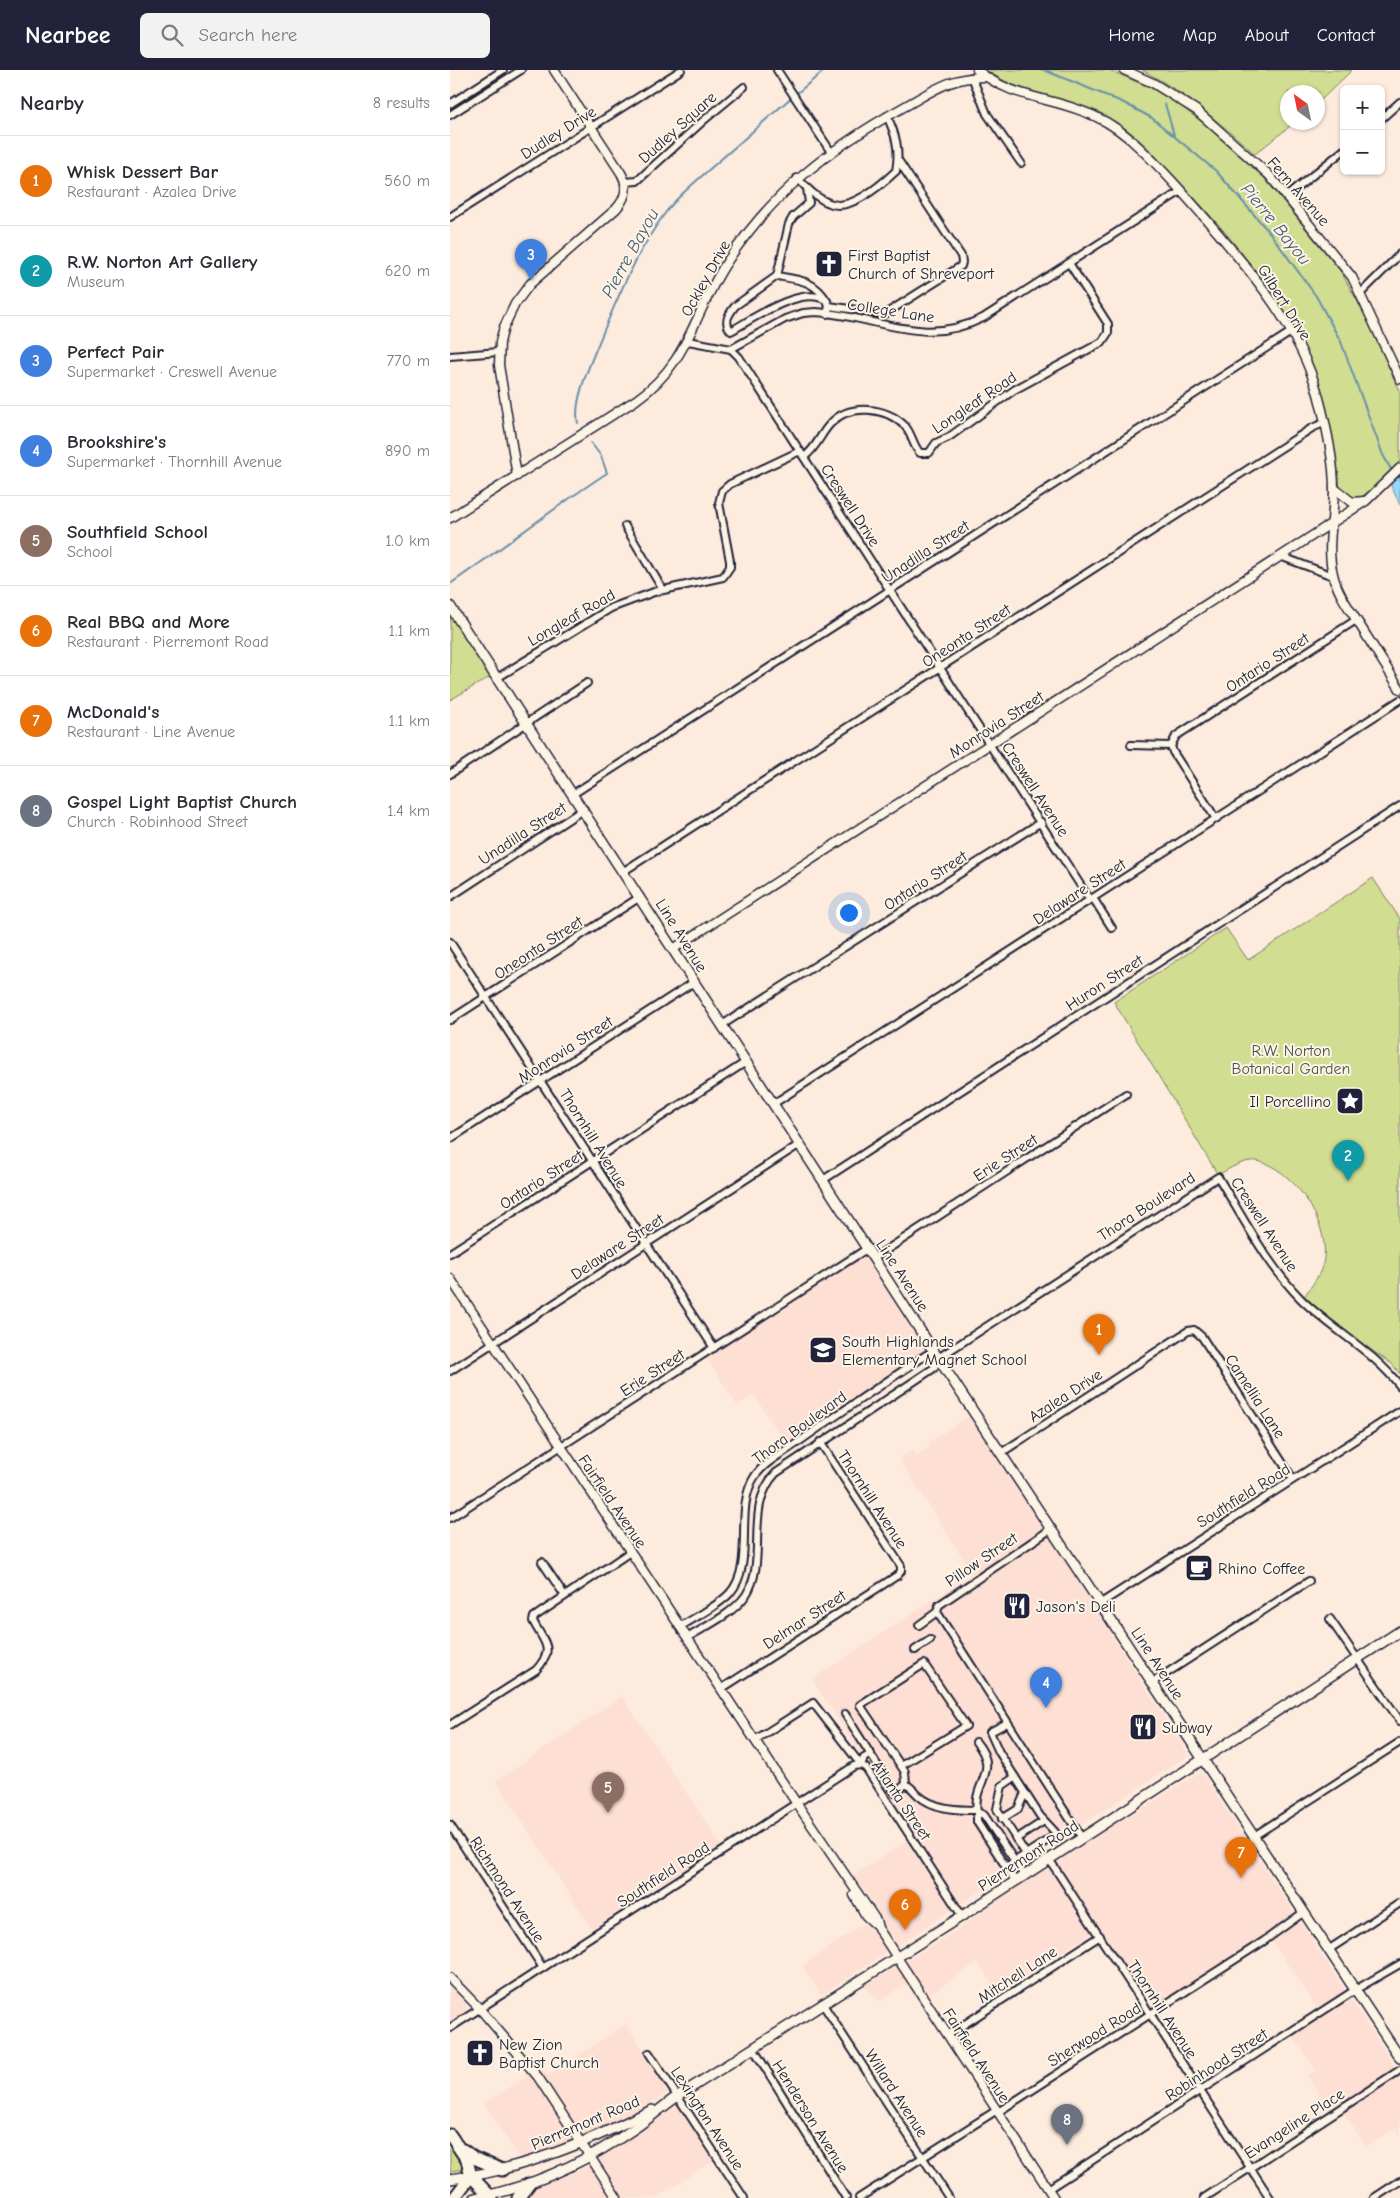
<!DOCTYPE html>
<html lang="en">
<head>
<meta charset="utf-8">
<style>
	:root { --surface:#fff; --page:#f2f2f3; --text:#2b2b33; --muted:#7c7c81; --line:#e1e1e2; --accent:#22223b }
	body { margin:0; font-family:"Comic Neue",sans-serif; background:var(--page); color:var(--text) }
	.controls { position:absolute; right:15px; top:15px; display:grid; overflow:hidden; border-radius:8px; box-shadow:0 1px 4px #0004 }
	.controls button { width:45px; height:45px; display:grid; place-items:center; padding:0; border:0; border-bottom:1px solid var(--line); background:var(--surface); color:var(--text); font:25px sans-serif }
	.compass { position:absolute; left:830px; top:15px; width:45px; height:45px; border-radius:50%; background:var(--surface); box-shadow:0 1px 4px #0004; rotate:327deg }
	.you { position:absolute; left:398px; top:842px; width:18px; height:18px; margin:-12px; border:4px solid #fff; border-radius:50%; background:#1a73e8; box-shadow:0 0 0 8px #1a73e833 }
	.badge { display:grid; place-items:center; width:32px; height:32px; border-radius:50%; background:var(--accent); color:#fff; font-size:16px; font-weight:700 }
	.pin { position:absolute; translate:-50% -41px; filter:drop-shadow(0 1px 2px #0008) }
	.pin::after { content:''; position:absolute; top:26px; width:18px; height:15px; background:inherit; clip-path:polygon(0 0,100% 0,50% 100%) }
	.list { margin:0; padding:0; list-style:none }
	h2 { display:flex; justify-content:space-between; align-items:center; height:65px; margin:0; padding:0 20px; font-size:21px }
	h2 small { font-size:16px; font-weight:400; color:var(--muted) }
	.list li { display:grid; grid-template-columns:32px 1fr auto; gap:15px; align-items:center; box-sizing:border-box; height:90px; padding:0 20px; border-top:1px solid var(--line) }
	.list b { display:block; font-size:19px; white-space:nowrap }
	.list p { margin:0; font-size:16px; white-space:nowrap; color:var(--muted) }
	.list em { font-size:16px; font-style:normal; color:var(--muted) }
	.icon { flex:none; width:28px; height:28px; fill:none; stroke:currentColor; stroke-width:2; stroke-linecap:round; stroke-linejoin:round }
	.map { position:relative; flex:none; width:950px; height:2128px; overflow:hidden }
	header { display:flex; align-items:center; gap:30px; box-sizing:border-box; height:70px; padding:0 25px; background:var(--accent); color:#fff }
	header strong { font-size:24px }
	nav { display:flex; gap:28px; margin-inline-start:auto; font-size:18px }
	.search { width:350px; height:45px; background:var(--page); display:flex; align-items:center; gap:12px; box-sizing:border-box; padding:0 18px; border-radius:8px; color:var(--muted); font-size:19px }
	main { display:flex }
	aside { flex:1; background:var(--surface) }
	.map>svg:first-child { display:block }
</style>
</head>
<body>
<header>
<strong>Nearbee</strong>
<div class="search"><svg class="icon" aria-label="search" viewBox="0 0 24 24"><circle cx="10" cy="10" r="6"/><path d="M15 15l6 6"/></svg>Search here</div>
<nav><a>Home</a><a>Map</a><a>About</a><a>Contact</a></nav>
</header>
<main>
<aside>
<h2>Nearby<small>8 results</small></h2>
<ul class="list">
<li><span class="badge" style="background:#e8710a">1</span><div><b>Whisk Dessert Bar</b><p>Restaurant · Azalea Drive</p></div><em>560 m</em></li>
<li><span class="badge" style="background:#0f9aa8">2</span><div><b>R.W. Norton Art Gallery</b><p>Museum</p></div><em>620 m</em></li>
<li><span class="badge" style="background:#3f7fe0">3</span><div><b>Perfect Pair</b><p>Supermarket · Creswell Avenue</p></div><em>770 m</em></li>
<li><span class="badge" style="background:#3f7fe0">4</span><div><b>Brookshire's</b><p>Supermarket · Thornhill Avenue</p></div><em>890 m</em></li>
<li><span class="badge" style="background:#8d6e63">5</span><div><b>Southfield School</b><p>School</p></div><em>1.0 km</em></li>
<li><span class="badge" style="background:#e8710a">6</span><div><b>Real BBQ and More</b><p>Restaurant · Pierremont Road</p></div><em>1.1 km</em></li>
<li><span class="badge" style="background:#e8710a">7</span><div><b>McDonald's</b><p>Restaurant · Line Avenue</p></div><em>1.1 km</em></li>
<li><span class="badge" style="background:#6b7280">8</span><div><b>Gospel Light Baptist Church</b><p>Church · Robinhood Street</p></div><em>1.4 km</em></li>
</ul>
</aside>
<div class="map">
<svg width="950" height="2128" viewBox="0 0 950 2128">
	<rect width="100%" height="100%" fill="#fdebdd"/>
	<filter id="ink" filterUnits="userSpaceOnUse"><feTurbulence type="fractalNoise" baseFrequency=".02" numOctaves="2"/><feDisplacementMap in="SourceGraphic" scale="10" xChannelSelector="R" yChannelSelector="G"/><feConvolveMatrix kernelMatrix="1 2 1 2 8 2 1 2 1" color-interpolation-filters="sRGB"/></filter>
	<g filter="url(#ink)">
		<g fill="#fedfd4">
			<polygon points="414,1186 418,1187 479,1281 336,1374 304,1325 287,1335 256,1287"/>
			<polygon points="521,1345 736,1681 737,1686 371,1925 352,1896 404,1860 430,1845 404,1805 464,1766 362,1609 523,1504 449,1389 463,1380 467,1385 480,1377 478,1373"/>
			<polygon points="172,1626 271,1775 142,1859 46,1711"/>
			<polygon points="747,1704 752,1705 756,1709 950,2004 950,2064 946,2058 916,2077 893,2041 884,2047 857,2006 866,2000 838,1959 868,1939 818,1865 696,1944 643,1862 548,1923 528,1892 469,1931 456,1914 430,1931 414,1916 506,1861 544,1833 651,1761 687,1742"/>
			<polygon points="0,1917 15,1933 17,1939 15,1943 0,1953"/>
			<polygon points="176,1954 214,2011 218,2022 199,2035 145,2064 104,2080 69,2088 34,2034 91,1996 99,2005"/>
			<polygon points="235,2031 271,2086 205,2128 72,2128 83,2118 133,2099"/>
		</g>
		<g fill="#d1dd90" stroke="#7a8066">
			<path d="M 535,0 L 659,0 L 703,19 L 728,34 L 753,53 L 814,108 L 891,202 L 915,245 L 950,321 L 950,391 C 942,399 913,431 904,429 C 899,428 894,423 890,420 C 879,294 823,212 739,122 C 719,101 699,76 675,58 C 643,35 604,31 569,17 C 557,13 546,6 535,0 Z"/>
			<path d="M 692,0 L 902,0 L 868,33 L 868,22 L 838,22 L 838,52 L 844,53 L 805,84 C 769,52 735,22 692,0 Z"/>
			<polygon points="0,545 40,607 0,630"/>
			<path d="M 923,808 L 950,849 L 950,1304 L 942,1294 L 893,1261 L 853,1228 C 862,1215 872,1204 874,1188 C 879,1152 843,1098 807,1091 C 794,1089 779,1099 768,1105 L 664,932 L 776,858 L 798,890 Z"/>
			<polygon points="0,2070 6,2078 15,2099 0,2101"/>
		</g>
		<polygon fill="#96daf8" stroke="#6890ac" points="950,405 950,435 941,416 944,409"/>
		<g fill="none" stroke-linecap="round" stroke-linejoin="round">
			<g stroke="#6890ac" stroke-width="2">
				<polyline points="594,0 672,32 702,48 766,101 820,163 866,226 891,272 933,385 943,403"/>
				<polyline points="346,24 375,0"/>
				<polyline points="715,34 724,65"/>
				<path d="M 128,353 C 123,332 139,297 147,277 C 166,231 186,182 216,142 C 228,125 247,111 262,97 C 289,74 315,50 342,27"/>
				<path d="M 0,514 C 53,478 103,438 157,403 L 151,386 L 141,373"/>
			</g>
			<defs>
				<g id="minor">
					<polyline points="327,0 381,82"/>
					<polyline points="522,7 537,44 571,93"/>
					<polyline points="0,34 53,0"/>
					<polyline points="0,45 71,0"/>
					<polyline points="931,49 950,32"/>
					<path d="M 347,108 C 357,118 368,130 382,134 C 402,140 432,114 446,101 C 450,80 446,65 437,46"/>
					<polyline points="175,112 187,111 253,51 294,17"/>
					<polyline points="837,126 894,80"/>
					<polyline points="0,147 231,0"/>
					<polyline points="327,206 339,154 343,147 359,133 357,118"/>
					<polyline points="911,223 950,184"/>
					<path d="M 377,231 C 364,210 350,210 327,206 L 285,236 C 279,244 273,252 281,261 C 304,248 353,214 377,231 L 379,236"/>
					<polyline points="377,244 379,236 435,244 511,196 512,192 511,186 448,90"/>
					<path d="M 238,271 L 281,279 L 335,249 L 353,243 L 366,242 C 427,246 472,278 533,248 L 731,121"/>
					<polyline points="281,279 289,287 640,830"/>
					<polyline points="0,286 49,282"/>
					<path d="M 354,387 C 367,378 370,364 381,353 C 400,333 436,337 455,356 C 462,364 463,376 470,383 L 479,383 L 486,373 L 499,367 L 564,320 L 652,272 L 658,263 L 658,254 L 619,193"/>
					<polyline points="175,456 213,520"/>
					<polyline points="830,486 883,506"/>
					<polyline points="47,608 161,538 204,522 273,507 280,497 280,491 269,433 272,421 280,414 350,381"/>
					<polyline points="681,675 721,676 723,682 766,749"/>
					<polyline points="721,676 726,666 906,550"/>
					<polyline points="0,704 137,613"/>
					<polyline points="123,724 841,262"/>
					<polyline points="174,801 862,358 874,353"/>
					<polyline points="0,827 134,739"/>
					<polyline points="643,828 662,858"/>
					<polyline points="0,872 264,1278"/>
					<polyline points="0,950 190,827"/>
					<polyline points="272,955 591,752"/>
					<polyline points="323,1034 950,630"/>
					<polyline points="0,1069 244,912"/>
					<polyline points="373,1110 950,736"/>
					<polyline points="0,1183 296,992"/>
					<polyline points="424,1188 676,1024"/>
					<polyline points="0,1301 350,1074"/>
					<polyline points="551,1383 738,1261 744,1260 752,1267 843,1409"/>
					<polyline points="0,1448 418,1178"/>
					<polyline points="601,1459 489,1535 487,1542 632,1768"/>
					<polyline points="92,1492 115,1526"/>
					<polyline points="651,1533 950,1341"/>
					<polyline points="880,1549 950,1651"/>
					<polyline points="469,1555 487,1542"/>
					<path d="M 230,1557 C 245,1547 267,1537 280,1523 C 306,1493 283,1439 305,1406 C 315,1392 333,1383 347,1373 C 389,1343 433,1314 476,1285 L 488,1288"/>
					<path d="M 237,1568 C 256,1556 283,1544 296,1525 C 319,1490 293,1437 326,1403 L 484,1298 L 488,1288 L 768,1107 C 794,1149 817,1195 852,1230 C 884,1261 923,1281 950,1316"/>
					<polyline points="465,1580 480,1570"/>
					<polyline points="703,1612 859,1511"/>
					<polyline points="271,1619 448,1505 451,1501 451,1496 370,1372"/>
					<polyline points="395,1644 445,1723 456,1714 455,1702 451,1696 410,1635 474,1594 516,1656 451,1696"/>
					<path d="M 0,1655 L 86,1600 C 106,1578 94,1573 83,1551 L 84,1547 L 180,1482"/>
					<polyline points="305,1670 363,1633 411,1695 416,1698 512,1846"/>
					<path d="M 526,1672 C 551,1702 522,1713 527,1742"/>
					<polyline points="565,1707 552,1716 547,1739 576,1784"/>
					<path d="M 456,1714 C 461,1717 464,1721 468,1725 C 483,1739 507,1740 526,1740"/>
					<polyline points="552,1749 568,1739 575,1723"/>
					<polyline points="0,1755 93,1898"/>
					<polyline points="804,1766 950,1672"/>
					<polyline points="566,1769 594,1751"/>
					<polyline points="599,1789 820,2128"/>
					<polyline points="556,1797 604,1766 605,1762 590,1746 565,1707 549,1682 540,1662 557,1653"/>
					<polyline points="565,1811 527,1752 527,1742 534,1745 574,1805"/>
					<polyline points="878,1880 950,1833"/>
					<polyline points="372,1933 499,2128"/>
					<polyline points="0,1958 404,1696 411,1695 414,1688 421,1684"/>
					<polyline points="498,1965 650,1866"/>
					<polyline points="303,1978 396,2128"/>
					<polyline points="199,1983 294,2128"/>
					<polyline points="548,2042 814,1871 854,1842"/>
					<polyline points="598,2119 905,1920 950,1894"/>
					<polyline points="409,2128 547,2040"/>
					<polyline points="754,2128 950,2000"/>
					<polyline points="924,2128 950,2111"/>
				</g>
				<g id="tertiary">
					<path d="M 527,0 C 562,28 594,26 632,41 C 650,47 666,57 680,69 C 709,95 735,125 761,155 C 804,205 849,258 868,324 C 876,354 884,388 884,419 C 884,447 876,477 883,504 C 887,523 901,541 911,557 C 924,578 937,598 950,619"/>
					<polyline points="674,0 703,13 746,40 819,105 902,207 950,309"/>
					<path d="M 67,406 L 49,295 L 50,272 L 54,257 L 65,234 L 80,214 L 166,139 C 176,128 179,116 171,103 L 104,0"/>
					<polyline points="884,418 902,432 914,431"/>
					<path d="M 0,448 L 186,330 C 239,293 243,245 275,195 C 321,123 379,79 452,38 C 481,22 501,6 536,7"/>
					<polyline points="223,879 916,431 950,398"/>
					<polyline points="0,1208 347,1734 426,1850 428,1858 437,1872 604,2128"/>
					<polyline points="404,1825 416,1846 425,1854"/>
					<polyline points="0,1908 30,1939 88,2007 167,2128"/>
				</g>
				<g id="secondary">
					<polyline points="0,536 488,1288 950,1988"/>
					<path d="M 0,2109 C 73,2100 137,2072 202,2040"/>
					<path d="M 25,2128 C 84,2117 136,2092 185,2058 C 200,2048 213,2036 228,2026 L 512,1846 L 950,1561"/>
				</g>
				<g id="motorway">
					<polyline points="0,2065 17,2090 21,2106 4,2128"/>
					<polyline points="13,2080 24,2088 52,2100"/>
					<polyline points="21,2106 42,2128"/>
					<polyline points="68,2128 79,2114"/>
				</g>
			</defs>
			<use href="#minor" stroke="#22223b" stroke-width="10"/>
			<use href="#tertiary" stroke="#22223b" stroke-width="11"/>
			<use href="#secondary" stroke="#22223b" stroke-width="12"/>
			<use href="#motorway" stroke="#22223b" stroke-width="15"/>
			<use href="#minor" stroke="#fcf5e5" stroke-width="6"/>
			<use href="#tertiary" stroke="#fcf5e5" stroke-width="8"/>
			<use href="#secondary" stroke="#fcf5e5" stroke-width="9"/>
			<use href="#motorway" stroke="#fcf5e5" stroke-width="11"/>
		</g>
	</g>
	<defs>
		<symbol id="church-square" viewBox="-11 -11 22 22"><rect x="-9" y="-9" width="18" height="18" rx="4" fill="#22223b" stroke="#fcf5e5"/><path d="M-1.2-6h2.4v3.5h3.3v2.4h-3.3V6h-2.4V-.1h-3.3v-2.4h3.3Z" fill="#fff"/></symbol>
		<symbol id="sight-square" viewBox="-11 -11 22 22"><rect x="-9" y="-9" width="18" height="18" rx="4" fill="#22223b" stroke="#fcf5e5"/><path d="M0-6L1.8-2.2L6-1.7L2.9 1.2L3.7 5.4L0 3.3L-3.7 5.4L-2.9 1.2L-6-1.7L-1.8-2.2Z" fill="#fff"/></symbol>
		<symbol id="school-square" viewBox="-11 -11 22 22"><rect x="-9" y="-9" width="18" height="18" rx="4" fill="#22223b" stroke="#fcf5e5"/><path d="M0-5L7-2L0 1L-7-2ZM-4 1L0 2.5L4 1V4Q0 6-4 4Z" fill="#fff"/></symbol>
		<symbol id="cafe-square" viewBox="-11 -11 22 22"><rect x="-9" y="-9" width="18" height="18" rx="4" fill="#22223b" stroke="#fcf5e5"/><path d="M-5.5-4.5H6V0H3Q3 3.5 0 3.5H-2.5Q-5.5 3.5-5.5 0ZM3-3.2v2h1.7v-2ZM-6 4.5H4V6H-6Z" fill="#fff"/></symbol>
		<symbol id="restaurant-square" viewBox="-11 -11 22 22"><rect x="-9" y="-9" width="18" height="18" rx="4" fill="#22223b" stroke="#fcf5e5"/><path d="M-5-6h1v4h1v-4h1v4h1v-4h1v5L-1.5 .5V6h-2V.5L-5-1ZM5-6V6H3V1.5H1.5Q1.5-4 5-6Z" fill="#fff"/></symbol>
	</defs>
	<g fill-rule="evenodd">
		<use href="#church-square" x="363" y="178" width="32" height="32"/>
		<use href="#sight-square" x="884" y="1015" width="32" height="32"/>
		<use href="#school-square" x="357" y="1264" width="32" height="32"/>
		<use href="#cafe-square" x="733" y="1482" width="32" height="32"/>
		<use href="#restaurant-square" x="551" y="1520" width="32" height="32"/>
		<use href="#restaurant-square" x="677" y="1641" width="32" height="32"/>
		<use href="#church-square" x="14" y="1967" width="32" height="32"/>
	</g>
	<g text-anchor="middle" stroke-width="4" stroke-linejoin="round" paint-order="stroke">
		<g font-size="16" fill="#22223b" stroke="#fcf5e5">
			<text transform="translate(227 57) rotate(-42)" y="6">Dudley Square</text>
			<text transform="translate(108 62) rotate(-32)" y="6">Dudley Drive</text>
			<text transform="translate(849 121) rotate(49)" y="6">Fern Avenue</text>
			<text transform="translate(255 208) rotate(-61)" y="6">Ockley Drive</text>
			<text transform="translate(835 232) rotate(58)" y="6">Gilbert Drive</text>
			<text transform="translate(441 240) rotate(9)" y="6">College Lane</text>
			<text transform="translate(524 332) rotate(-34)" y="6">Longleaf Road</text>
			<text transform="translate(401 435) rotate(57)" y="6">Creswell Drive</text>
			<text transform="translate(475 481) rotate(-33)" y="6">Unadilla Street</text>
			<text transform="translate(121 547) rotate(-30)" y="6">Longleaf Road</text>
			<text transform="translate(516 565) rotate(-33)" y="6">Oneonta Street</text>
			<text transform="translate(817 592) rotate(-33)" y="6">Ontario Street</text>
			<text transform="translate(546 654) rotate(-33)" y="6">Monrovia Street</text>
			<text transform="translate(586 719) rotate(57)" y="6">Creswell Avenue</text>
			<text transform="translate(72 763) rotate(-33)" y="6">Unadilla Street</text>
			<text transform="translate(475 810) rotate(-33)" y="6">Ontario Street</text>
			<text transform="translate(629 821) rotate(-33)" y="6">Delaware Street</text>
			<text transform="translate(232 865) rotate(58)" y="6">Line Avenue</text>
			<text transform="translate(88 877) rotate(-33)" y="6">Oneonta Street</text>
			<text transform="translate(654 912) rotate(-33)" y="6">Huron Street</text>
			<text transform="translate(115 979) rotate(-33)" y="6">Monrovia Street</text>
			<text transform="translate(144 1068) rotate(58)" y="6">Thornhill Avenue</text>
			<text transform="translate(555 1087) rotate(-33)" y="6">Erie Street</text>
			<text transform="translate(91 1109) rotate(-33)" y="6">Ontario Street</text>
			<text transform="translate(696 1136) rotate(-33)" y="6">Thora Boulevard</text>
			<text transform="translate(815 1154) rotate(57)" y="6">Creswell Avenue</text>
			<text transform="translate(167 1176) rotate(-33)" y="6">Delaware Street</text>
			<text transform="translate(453 1205) rotate(57)" y="6">Line Avenue</text>
			<text transform="translate(202 1302) rotate(-33)" y="6">Erie Street</text>
			<text transform="translate(615 1325) rotate(-33)" y="6">Azalea Drive</text>
			<text transform="translate(806 1326) rotate(57)" y="6">Camellia Lane</text>
			<text transform="translate(349 1357) rotate(-36)" y="6">Thora Boulevard</text>
			<text transform="translate(793 1425) rotate(-32)" y="6">Southfield Road</text>
			<text transform="translate(423 1429) rotate(57)" y="6">Thornhill Avenue</text>
			<text transform="translate(163 1431) rotate(56)" y="6">Fairfield Avenue</text>
			<text transform="translate(531 1489) rotate(-34)" y="6">Pillow Street</text>
			<text transform="translate(354 1549) rotate(-33)" y="6">Delmar Street</text>
			<text transform="translate(708 1593) rotate(57)" y="6">Line Avenue</text>
			<text transform="translate(452 1730) rotate(56)" y="6">Atlanta Street</text>
			<text transform="translate(578 1785) rotate(-33)" y="6">Pierremont Road</text>
			<text transform="translate(213 1804) rotate(-33)" y="6">Southfield Road</text>
			<text transform="translate(58 1819) rotate(57)" y="6">Richmond Avenue</text>
			<text transform="translate(567 1904) rotate(-33)" y="6">Mitchell Lane</text>
			<text transform="translate(713 1939) rotate(57)" y="6">Thornhill Avenue</text>
			<text transform="translate(644 1964) rotate(-32)" y="6">Sherwood Road</text>
			<text transform="translate(527 1985) rotate(57)" y="6">Fairfield Avenue</text>
			<text transform="translate(766 1994) rotate(-33)" y="6">Robinhood Street</text>
			<text transform="translate(447 2023) rotate(57)" y="6">Willard Avenue</text>
			<text transform="translate(361 2046) rotate(58)" y="6">Henderson Avenue</text>
			<text transform="translate(258 2048) rotate(57)" y="6">Lexington Avenue</text>
			<text transform="translate(135 2052) rotate(-23)" y="6">Pierremont Road</text>
			<text transform="translate(844 2053) rotate(-33)" y="6">Evangeline Place</text>
		</g>
		<g font-size="16" fill="#22223b" stroke="#fcf5e5" text-anchor="start">
			<text x="398" y="191">First Baptist<tspan x="398" dy="18">Church of Shreveport</tspan></text>
			<text x="881" y="1037" text-anchor="end">Il Porcellino</text>
			<text x="392" y="1277">South Highlands<tspan x="392" dy="18">Elementary Magnet School</tspan></text>
			<text x="768" y="1504">Rhino Coffee</text>
			<text x="586" y="1542">Jason's Deli</text>
			<text x="712" y="1663">Subway</text>
			<text x="49" y="1980">New Zion<tspan x="49" dy="18">Baptist Church</tspan></text>
		</g>
		<g font-size="16" fill="#4e5150" stroke="#fcf5e5">
			<text x="841" y="986">R.W. Norton<tspan x="841" dy="18">Botanical Garden</tspan></text>
		</g>
		<g font-size="18" font-style="italic" fill="#455974" stroke="#fcf5e5">
			<text transform="translate(826 154) rotate(51)" y="6">Pierre Bayou</text>
			<text transform="translate(180 183) rotate(-61)" y="6">Pierre Bayou</text>
		</g>
	</g>
</svg>
<div class="controls">
<button>+</button>
<button>−</button>
</div>
<svg class="compass" viewBox="-18 -18 36 36"><path d="M0-13l5 13h-10z" fill="#e53935"/><path d="M0 13l5-13h-10z" fill="#7c7c81"/></svg>
<div class="you"></div>
<div class="pin badge" style="left:649px;top:1285px;background:#e8710a">1</div>
<div class="pin badge" style="left:898px;top:1111px;background:#0f9aa8">2</div>
<div class="pin badge" style="left:81px;top:210px;background:#3f7fe0">3</div>
<div class="pin badge" style="left:596px;top:1638px;background:#3f7fe0">4</div>
<div class="pin badge" style="left:158px;top:1743px;background:#8d6e63">5</div>
<div class="pin badge" style="left:455px;top:1860px;background:#e8710a">6</div>
<div class="pin badge" style="left:791px;top:1808px;background:#e8710a">7</div>
<div class="pin badge" style="left:617px;top:2075px;background:#6b7280">8</div>
</div>
</main>
</body>
</html>
